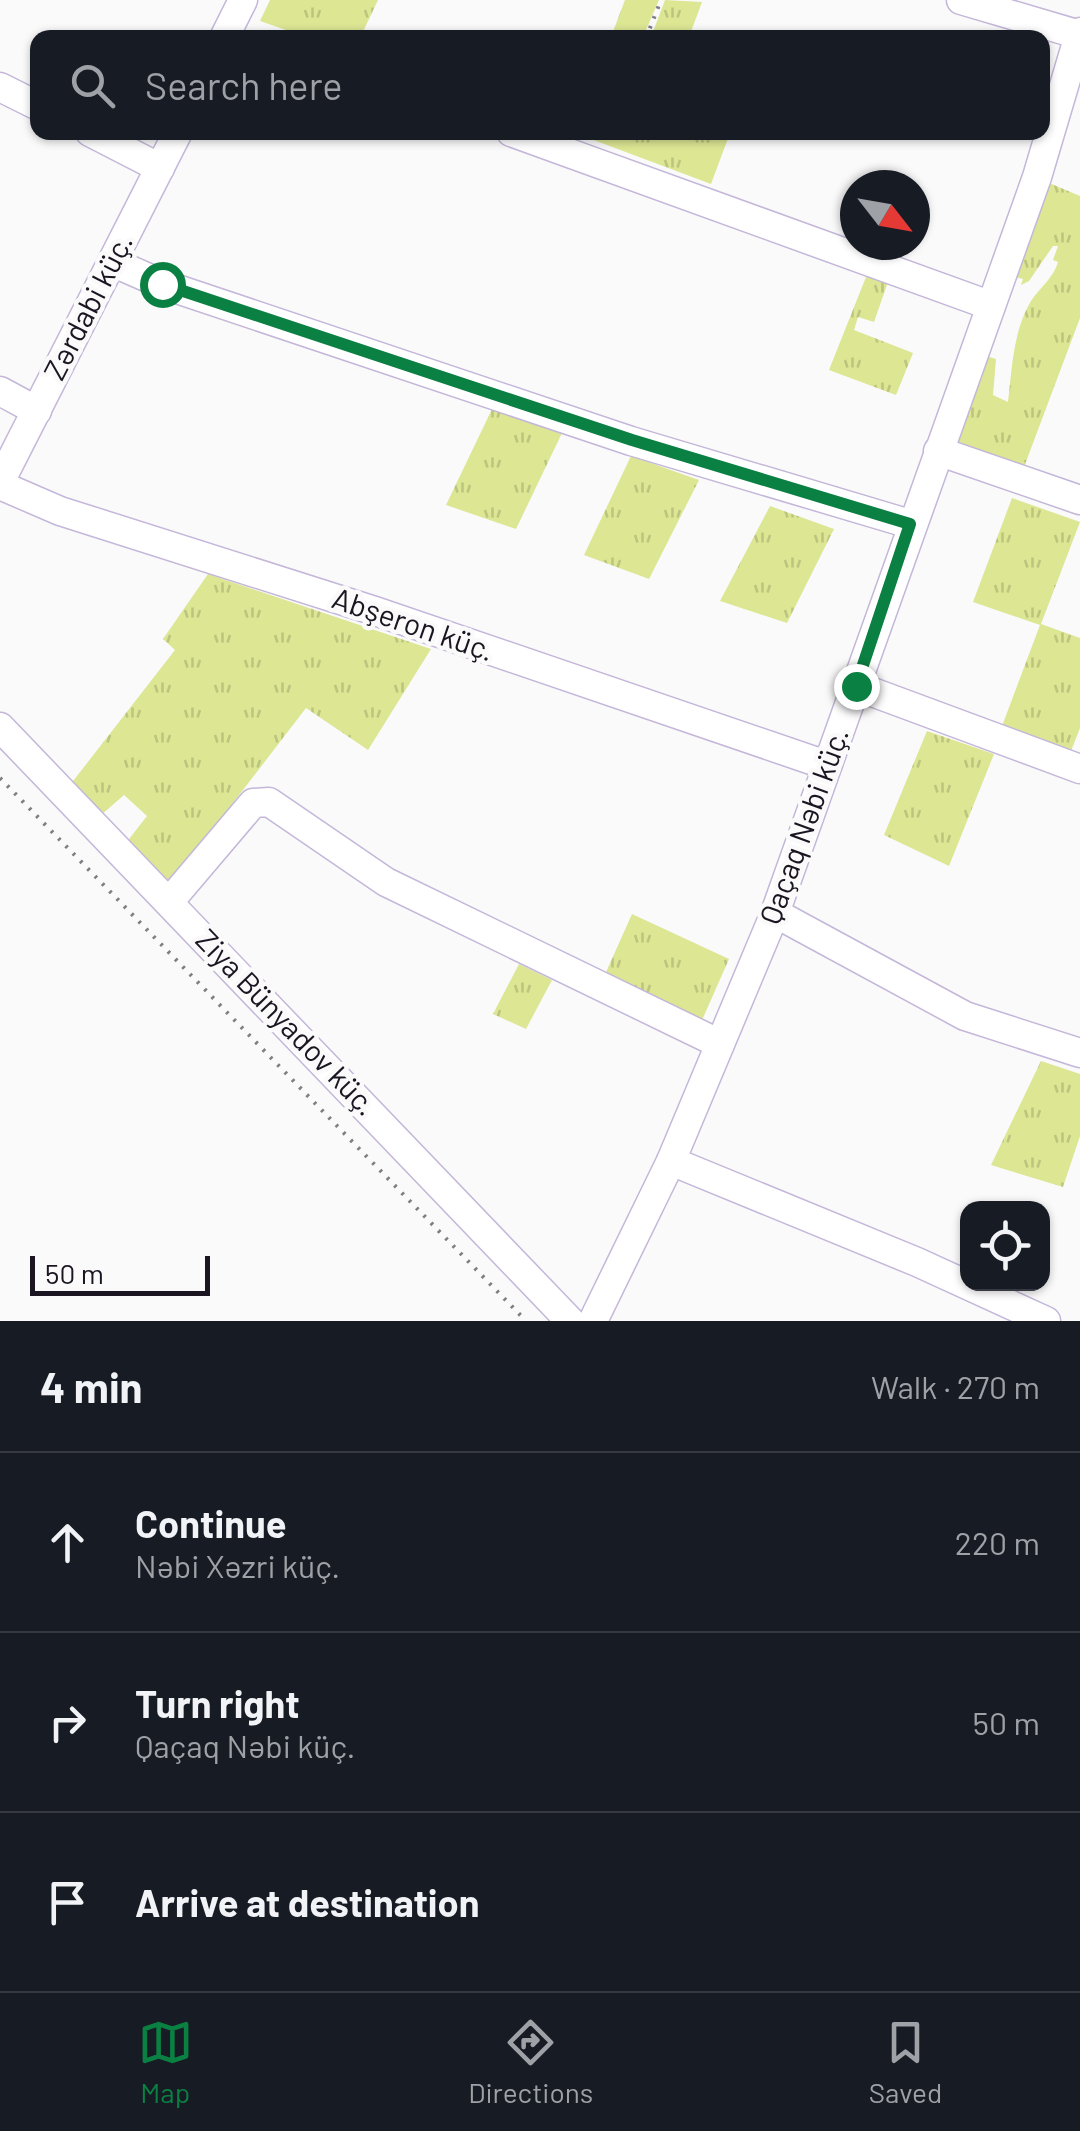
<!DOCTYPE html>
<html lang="en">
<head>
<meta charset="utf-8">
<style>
	:root { --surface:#171b24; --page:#20242c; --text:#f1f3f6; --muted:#9ea1a6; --line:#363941; --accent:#0b8043 }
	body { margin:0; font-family:Barlow,sans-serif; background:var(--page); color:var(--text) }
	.controls { position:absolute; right:30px; bottom:30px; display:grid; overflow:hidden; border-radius:20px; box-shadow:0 2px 8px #0004 }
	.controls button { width:90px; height:90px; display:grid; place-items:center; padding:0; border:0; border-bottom:2px solid var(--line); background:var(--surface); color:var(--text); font:50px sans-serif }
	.compass { position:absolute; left:840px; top:170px; width:90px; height:90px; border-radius:50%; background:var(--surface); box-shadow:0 2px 8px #0004; rotate:121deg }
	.scale { position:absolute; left:30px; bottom:25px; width:180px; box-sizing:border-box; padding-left:10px; border:5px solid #1a1521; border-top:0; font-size:28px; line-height:35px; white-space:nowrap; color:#1a1521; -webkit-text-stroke:8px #fafafa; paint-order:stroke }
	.stop { position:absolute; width:30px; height:30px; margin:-22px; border:8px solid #0b8043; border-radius:50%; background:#fff }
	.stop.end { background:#0b8043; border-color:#fff; box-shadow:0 2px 10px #0008 }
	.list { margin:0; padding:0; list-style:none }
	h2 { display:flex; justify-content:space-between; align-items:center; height:130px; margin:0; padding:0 40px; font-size:42px }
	h2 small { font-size:32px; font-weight:400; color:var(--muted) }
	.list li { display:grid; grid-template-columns:65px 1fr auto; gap:30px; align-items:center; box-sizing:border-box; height:180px; padding:0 40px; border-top:2px solid var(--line) }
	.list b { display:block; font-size:38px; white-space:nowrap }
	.list p { margin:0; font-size:32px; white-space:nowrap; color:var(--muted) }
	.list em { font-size:32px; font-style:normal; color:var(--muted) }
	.icon { flex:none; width:55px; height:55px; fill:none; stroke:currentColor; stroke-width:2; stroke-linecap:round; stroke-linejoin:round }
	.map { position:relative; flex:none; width:1080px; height:1321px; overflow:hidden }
	.search { position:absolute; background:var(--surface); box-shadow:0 2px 8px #0004; left:30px; right:30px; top:30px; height:110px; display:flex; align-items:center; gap:25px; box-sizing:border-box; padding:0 35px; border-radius:20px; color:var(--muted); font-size:38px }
	.sheet { height:670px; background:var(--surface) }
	nav { display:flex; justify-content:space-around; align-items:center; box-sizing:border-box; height:140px; border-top:2px solid var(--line); background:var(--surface); font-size:28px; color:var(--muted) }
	nav a { display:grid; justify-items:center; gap:5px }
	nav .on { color:var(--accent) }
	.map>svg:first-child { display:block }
</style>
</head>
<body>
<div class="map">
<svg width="1080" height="1321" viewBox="0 0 1080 1321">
	<defs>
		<pattern id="grass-tufts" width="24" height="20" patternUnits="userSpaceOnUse" patternTransform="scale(2.5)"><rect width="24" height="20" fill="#dce693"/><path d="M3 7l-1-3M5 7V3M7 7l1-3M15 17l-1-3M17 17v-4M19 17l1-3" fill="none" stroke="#bcc47e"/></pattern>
	</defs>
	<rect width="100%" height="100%" fill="#fafafa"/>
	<g fill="url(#grass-tufts)">
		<polygon points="270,0 378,0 360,38 306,37 260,21"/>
		<polygon points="625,0 659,0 643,37 611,37"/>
		<polygon points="665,0 702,2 689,37 651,37"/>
		<polygon points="596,133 596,132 730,133 711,184 591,139"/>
		<path d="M 1047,182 L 1080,196 L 1080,318 L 1024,467 L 952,439 L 983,355 L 996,359 L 993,395 L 1008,402 C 1012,369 1013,331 1031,301 C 1040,287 1053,279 1058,262 L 1053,260 L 1058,246 L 1053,246 L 1029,281 L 1021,285 L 1023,279 L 1013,276 Z"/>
		<polygon points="868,272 889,279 874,322 858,317 854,330 913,353 896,395 829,370"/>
		<polygon points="493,407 563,431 516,529 446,505"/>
		<polygon points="631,456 699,480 649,579 584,555"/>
		<polygon points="1012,498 1080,522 1041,624 1080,638 1080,728 1071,751 1002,726 1040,625 973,602"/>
		<polygon points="770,506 834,529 787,623 720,601"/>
		<polygon points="208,574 431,649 368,750 306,708 173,881 163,881 126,843 147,816 124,795 100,816 70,785 175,650 163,639"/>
		<polygon points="927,731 994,754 949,866 884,835"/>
		<polygon points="632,914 729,959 699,1027 603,979"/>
		<polygon points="519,964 552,980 526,1029 493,1014"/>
		<polygon points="1041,1061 1080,1074 1080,1136 1063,1187 991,1165"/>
	</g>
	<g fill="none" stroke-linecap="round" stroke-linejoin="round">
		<defs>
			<g id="minor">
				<polyline points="961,0 1080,35"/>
				<polyline points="224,38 243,0"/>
				<polyline points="0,87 38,106"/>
				<polyline points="90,132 160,168"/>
				<polyline points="511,132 989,305"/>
				<polyline points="112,262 162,284 631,441 910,524"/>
				<polyline points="0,391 37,411"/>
				<polyline points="938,451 1080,500"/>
				<polyline points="0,482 178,132"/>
				<polyline points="0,485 60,511 375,611 826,765"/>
				<polyline points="856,686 1080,769"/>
				<polyline points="0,727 570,1321"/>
				<polyline points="169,902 253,803 269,802 386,882 720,1044"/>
				<polyline points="775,913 965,1016 1080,1053"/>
				<polyline points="671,1161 917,1262 1046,1321"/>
				<polyline points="593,1321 671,1161 775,913 1037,177 1080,32"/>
			</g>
		</defs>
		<use href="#minor" stroke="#c4b7d9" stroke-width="31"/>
		<g stroke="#807d84" stroke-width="4" stroke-dasharray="2.5 8" stroke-linecap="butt">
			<polyline points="646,38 661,0"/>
			<polyline points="0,778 526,1321"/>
		</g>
		<use href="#minor" stroke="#fff" stroke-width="28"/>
	</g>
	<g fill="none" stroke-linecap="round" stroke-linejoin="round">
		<polyline stroke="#0b8043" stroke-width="12" points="162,284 632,440 910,524 856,686"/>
	</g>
	<g text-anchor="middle" stroke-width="9" stroke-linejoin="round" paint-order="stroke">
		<g font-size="30" fill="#1a1521" stroke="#fafafa">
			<text transform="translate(89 307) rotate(-63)" y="10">Zərdabi küç.</text>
			<text transform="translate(413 625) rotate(19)" y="10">Abşeron küç.</text>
			<text transform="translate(805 826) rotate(-70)" y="10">Qaçaq Nəbi küç.</text>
			<text transform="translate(286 1023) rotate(46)" y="10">Ziya Bünyadov küç.</text>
		</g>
	</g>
</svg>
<div class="controls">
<button><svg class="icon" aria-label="locate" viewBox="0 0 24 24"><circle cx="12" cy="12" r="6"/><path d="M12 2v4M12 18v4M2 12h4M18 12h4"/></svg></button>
</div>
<svg class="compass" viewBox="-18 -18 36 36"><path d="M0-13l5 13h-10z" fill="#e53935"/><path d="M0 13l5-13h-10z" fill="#9ea1a6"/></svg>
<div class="scale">50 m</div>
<div class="stop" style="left:162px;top:284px"></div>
<div class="stop end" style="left:856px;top:686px"></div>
<div class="search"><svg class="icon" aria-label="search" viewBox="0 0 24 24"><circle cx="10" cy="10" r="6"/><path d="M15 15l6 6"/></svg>Search here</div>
</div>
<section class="sheet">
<h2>4 min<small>Walk · 270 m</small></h2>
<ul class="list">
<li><svg class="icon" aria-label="ahead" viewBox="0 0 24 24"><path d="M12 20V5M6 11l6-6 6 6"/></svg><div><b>Continue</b><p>Nəbi Xəzri küç.</p></div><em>220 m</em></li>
<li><svg class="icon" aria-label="right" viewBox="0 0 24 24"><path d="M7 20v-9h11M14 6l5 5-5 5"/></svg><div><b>Turn right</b><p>Qaçaq Nəbi küç.</p></div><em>50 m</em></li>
<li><svg class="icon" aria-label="arrive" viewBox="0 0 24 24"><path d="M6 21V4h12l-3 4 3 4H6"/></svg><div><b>Arrive at destination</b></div></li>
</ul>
</section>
<nav>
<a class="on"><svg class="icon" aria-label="map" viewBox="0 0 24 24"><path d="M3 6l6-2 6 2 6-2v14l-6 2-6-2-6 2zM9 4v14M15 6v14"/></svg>Map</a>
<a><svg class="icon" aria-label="directions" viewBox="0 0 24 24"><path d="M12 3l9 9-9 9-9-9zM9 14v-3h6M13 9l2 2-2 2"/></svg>Directions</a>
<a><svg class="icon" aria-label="saved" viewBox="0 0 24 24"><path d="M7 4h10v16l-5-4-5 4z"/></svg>Saved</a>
</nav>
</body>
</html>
